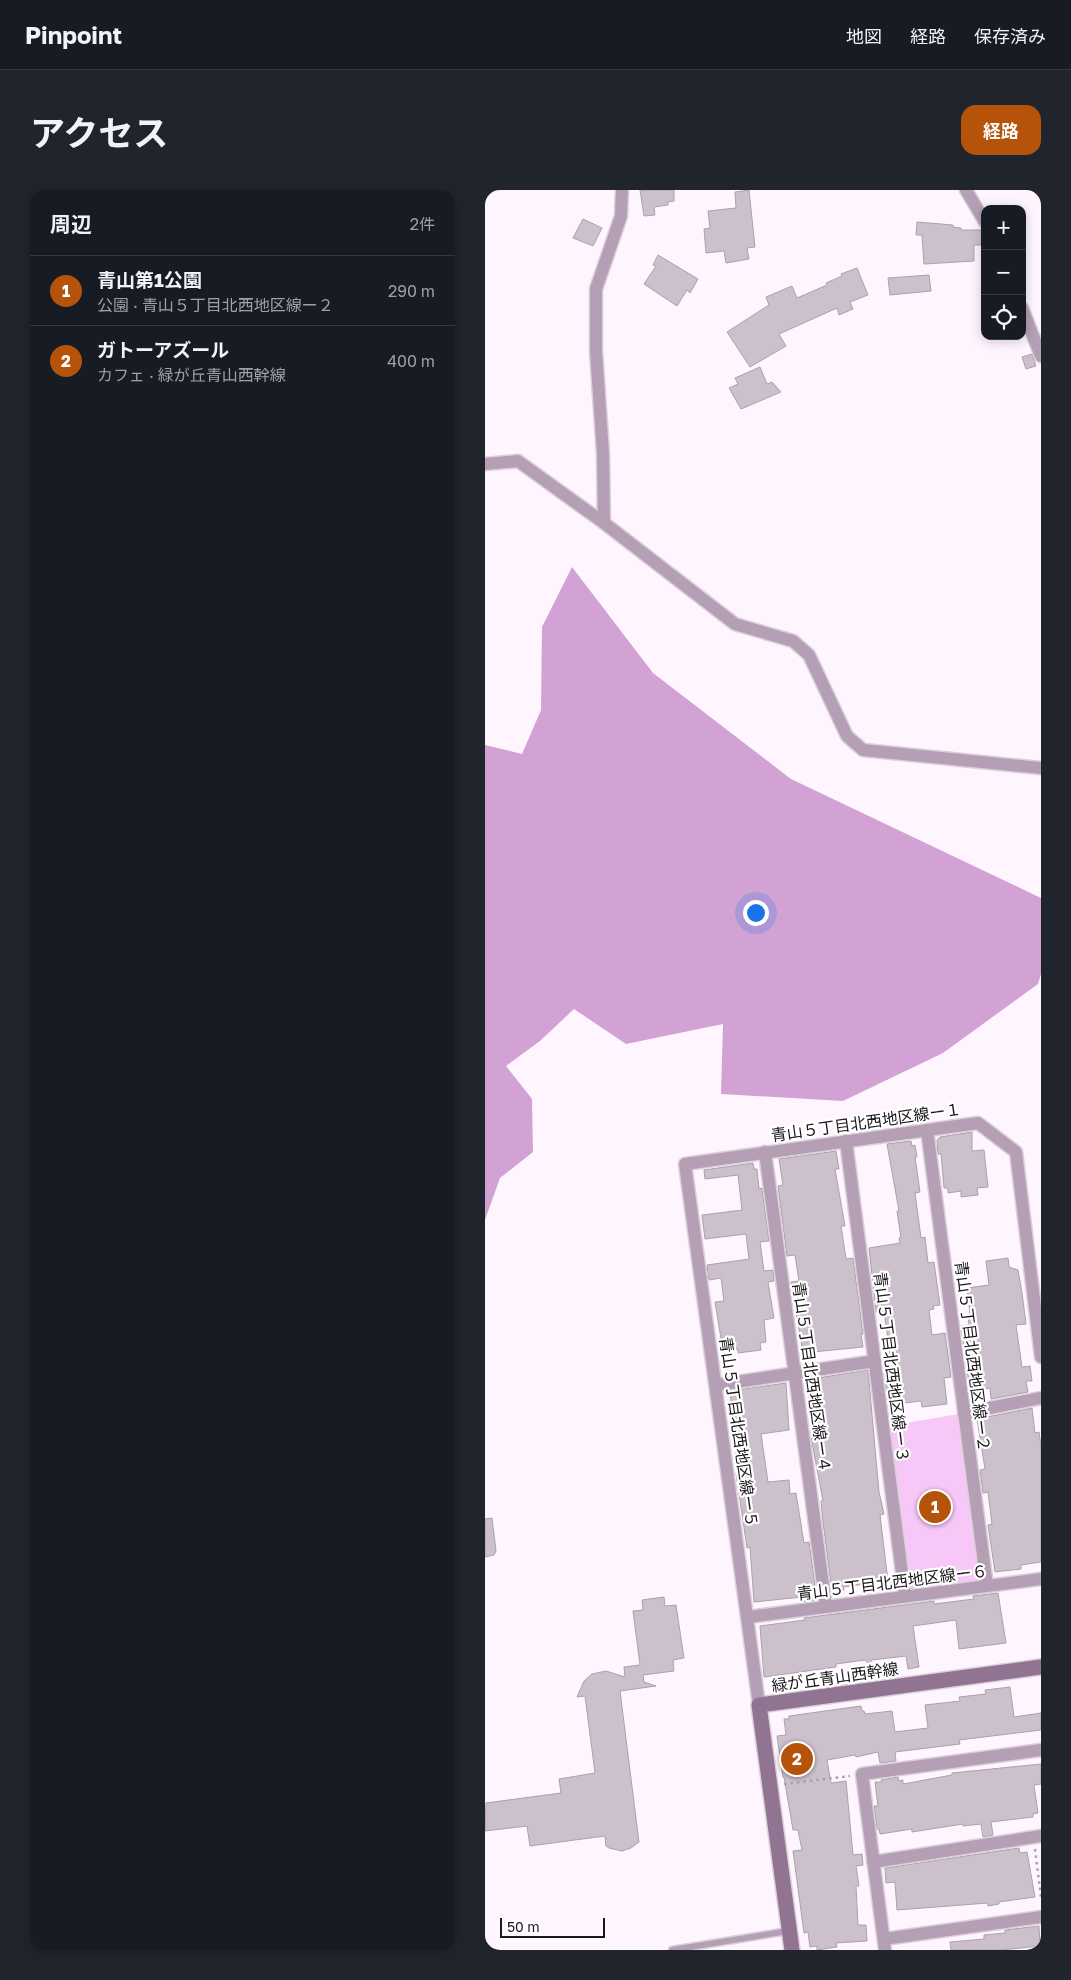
<!DOCTYPE html>
<html lang="ja">
<head>
<meta charset="utf-8">
<style>
	:root { --surface:#171b24; --page:#20242c; --text:#f1f3f6; --muted:#9ea1a6; --line:#363941; --accent:#b45309 }
	body { margin:0; font-family:"Golos Text","Noto Sans JP",sans-serif; background:var(--page); color:var(--text) }
	.controls { position:absolute; right:15px; top:15px; display:grid; overflow:hidden; border-radius:10px; box-shadow:0 2px 12px #0003 }
	.controls button { width:45px; height:45px; display:grid; place-items:center; padding:0; border:0; border-bottom:1px solid var(--line); background:var(--surface); color:var(--text); font:25px sans-serif }
	.scale { position:absolute; left:15px; bottom:12px; width:105px; box-sizing:border-box; padding-left:5px; border:2px solid #1b171b; border-top:0; font-size:14px; line-height:18px; white-space:nowrap; color:#1b171b; -webkit-text-stroke:4px #fff; paint-order:stroke }
	.you { position:absolute; left:270px; top:722px; width:18px; height:18px; margin:-12px; border:4px solid #fff; border-radius:50%; background:#1a73e8; box-shadow:0 0 0 8px #1a73e833 }
	.badge { display:grid; place-items:center; width:32px; height:32px; border-radius:50%; background:var(--accent); color:#fff; font-size:16px; font-weight:700 }
	.pin { position:absolute; translate:-50% -50%; border:2px solid #fff; box-shadow:0 1px 5px #0006 }
	.list { margin:0; padding:0; list-style:none }
	h2 { display:flex; justify-content:space-between; align-items:center; height:65px; margin:0; padding:0 20px; font-size:21px }
	h2 small { font-size:16px; font-weight:400; color:var(--muted) }
	.list li { display:grid; grid-template-columns:32px 1fr auto; gap:15px; align-items:center; box-sizing:border-box; height:70px; padding:0 20px; border-top:1px solid var(--line) }
	.list b { display:block; font-size:19px; white-space:nowrap }
	.list p { margin:0; font-size:16px; white-space:nowrap; color:var(--muted) }
	.list em { font-size:16px; font-style:normal; color:var(--muted) }
	.icon { flex:none; width:28px; height:28px; fill:none; stroke:currentColor; stroke-width:2; stroke-linecap:round; stroke-linejoin:round }
	.map { position:relative; flex:none; width:556px; height:1760px; overflow:hidden; border-radius:15px }
	header { display:flex; align-items:center; gap:30px; box-sizing:border-box; height:70px; padding:0 25px; background:var(--surface); border-bottom:1px solid var(--line) }
	header strong { font-size:24px }
	nav { display:flex; gap:28px; margin-inline-start:auto; font-size:18px }
	.intro { display:flex; align-items:center; justify-content:space-between; box-sizing:border-box; height:120px; padding:0 30px }
	h1 { margin:0; font-size:35px }
	.button { padding:12px 22px; border-radius:15px; background:var(--accent); color:#fff; font-size:18px; font-weight:700 }
	main { display:flex; gap:30px; padding:0 30px }
	aside { flex:1; background:var(--surface); border-radius:15px; box-shadow:0 2px 12px #0003 }
	.map>svg:first-child { display:block }
</style>
</head>
<body>
<header>
<strong>Pinpoint</strong>
<nav><a>地図</a><a>経路</a><a>保存済み</a></nav>
</header>
<div class="intro"><h1>アクセス</h1><a class="button">経路</a></div>
<main>
<aside>
<h2>周辺<small>2件</small></h2>
<ul class="list">
<li><span class="badge">1</span><div><b>青山第1公園</b><p>公園 · 青山５丁目北西地区線ー２</p></div><em>290 m</em></li>
<li><span class="badge">2</span><div><b>ガトーアズール</b><p>カフェ · 緑が丘青山西幹線</p></div><em>400 m</em></li>
</ul>
</aside>
<div class="map">
<svg width="556" height="1760" viewBox="0 0 556 1760">
	<rect width="100%" height="100%" fill="#fff5ff"/>
	<polygon fill="#f7c7f8" points="479,1223 502,1396 420,1406 398,1237"/>
	<polygon fill="#d1a2d3" points="87,377 168,483 306,589 556,708 556,784 553,794 458,863 358,911 236,904 238,834 141,854 89,819 55,851 21,876 47,909 48,962 15,988 0,1030 0,555 37,564 56,520 57,437"/>
	<g fill="#ccc0cc" stroke="#aba0ab">
		<polygon points="155,0 189,0 189,11 183,12 183,15 169,17 170,25 159,26"/>
		<polygon points="264,0 270,57 262,58 264,69 241,73 239,61 221,63 219,39 225,38 223,21 251,18 250,2"/>
		<polygon points="98,29 117,38 108,56 88,48"/>
		<polygon points="432,32 468,35 468,37 476,38 476,40 500,40 500,55 489,55 489,71 439,74 437,45 431,45"/>
		<polygon points="173,65 213,89 205,103 202,100 192,116 159,94 171,76 168,75"/>
		<polygon points="372,78 383,105 365,112 368,119 354,125 352,118 294,144 301,156 265,177 242,142 284,115 281,107 307,96 312,108 342,95 341,93 357,86 356,84"/>
		<polygon points="444,85 446,101 405,105 403,88"/>
		<polygon points="547,164 551,176 541,179 537,167"/>
		<polygon points="275,177 282,194 287,192 296,202 256,219 244,198 253,194 250,188"/>
		<polygon points="487,942 487,961 499,960 503,997 492,998 493,1005 476,1007 476,1001 463,1003 463,998 459,998 456,964 453,964 452,950 455,947"/>
		<polygon points="426,951 427,956 430,955 432,967 430,967 435,1002 430,1003 436,1048 440,1047 443,1073 449,1072 455,1115 448,1116 449,1119 444,1120 447,1145 460,1143 466,1187 459,1188 462,1214 437,1217 436,1211 403,1215 399,1178 403,1178 402,1165 405,1165 399,1121 391,1122 384,1058 415,1053 414,1048 416,1048 412,1021 414,1021 402,954"/>
		<polygon points="351,961 354,979 350,979 360,1036 356,1036 361,1069 368,1068 378,1144 376,1144 378,1157 318,1163 306,1092 314,1091 310,1065 302,1066 293,996 298,995 294,969"/>
		<polygon points="268,973 269,979 272,979 274,999 277,998 284,1051 275,1052 279,1081 288,1080 289,1091 283,1092 289,1128 279,1130 281,1152 275,1153 276,1160 253,1163 253,1159 238,1161 230,1112 239,1111 236,1088 224,1090 222,1075 264,1069 261,1044 220,1049 217,1025 257,1020 253,985 220,989 219,980"/>
		<polygon points="523,1068 524,1077 533,1080 537,1103 541,1134 531,1135 537,1177 545,1176 547,1191 541,1191 543,1202 506,1209 505,1198 485,1201 476,1136 484,1135 483,1125 485,1124 482,1098 504,1095 501,1071"/>
		<polygon points="383,1180 394,1302 399,1324 395,1325 403,1391 358,1397 359,1400 347,1401 338,1332 336,1311 338,1311 326,1247 326,1241 328,1240 322,1193 326,1192 326,1189"/>
		<polygon points="301,1193 304,1240 276,1244 283,1292 304,1290 305,1304 311,1303 319,1353 324,1352 332,1410 317,1412 317,1407 269,1412 265,1357 262,1358 251,1283 253,1283 245,1201"/>
		<polygon points="547,1218 550,1243 554,1242 556,1256 556,1372 536,1375 536,1379 510,1382 503,1335 507,1334 503,1302 498,1303 495,1280 500,1279 492,1229"/>
		<polygon points="7,1328 11,1361 9,1365 0,1367 0,1329"/>
		<polygon points="513,1403 521,1453 474,1459 471,1430 428,1436 434,1477 423,1479 421,1466 387,1470 384,1474 380,1470 351,1474 351,1477 279,1487 275,1436 320,1430 319,1428 449,1411 449,1414 489,1409 488,1406"/>
		<polygon points="179,1407 180,1416 191,1415 199,1468 188,1470 189,1481 158,1485 159,1492 171,1496 135,1501 154,1652 146,1658 137,1661 124,1658 121,1656 120,1646 45,1656 42,1636 0,1641 1,1613 76,1603 74,1589 110,1583 100,1506 92,1507 99,1491 107,1484 121,1481 140,1487 139,1477 155,1475 148,1421 158,1420 157,1410"/>
		<polygon points="525,1497 529,1527 556,1523 556,1540 474,1550 475,1554 410,1562 411,1571 395,1573 393,1562 371,1567 370,1565 342,1570 346,1593 361,1591 368,1665 377,1664 378,1675 371,1676 374,1696 371,1696 373,1735 381,1735 382,1751 351,1753 352,1757 332,1760 332,1756 325,1757 323,1742 319,1743 308,1661 317,1660 313,1640 308,1640 299,1587 298,1587 292,1546 301,1545 299,1529 304,1529 304,1526 376,1516 377,1521 379,1521 380,1524 407,1521 410,1542 443,1538 440,1515 475,1511 474,1507 501,1504 500,1500"/>
		<polygon points="556,1574 556,1594 549,1595 553,1623 548,1624 548,1627 506,1632 508,1645 498,1647 496,1634 478,1636 478,1634 427,1642 427,1639 395,1644 394,1639 392,1639 389,1616 393,1616 390,1592 397,1592 396,1590 413,1587 414,1591 418,1590 418,1594 467,1585 467,1583"/>
		<polygon points="534,1658 535,1663 542,1662 550,1707 514,1712 514,1714 503,1716 503,1713 412,1720 410,1692 401,1693 400,1678"/>
		<polygon points="554,1736 555,1756 517,1760 466,1760 465,1752 499,1749 499,1745 520,1743 520,1740"/>
	</g>
	<g fill="none" stroke-linecap="round" stroke-linejoin="round">
		<defs>
			<polyline id="lane" points="187,1760 303,1741"/>
			<g id="street">
				<polyline points="481,0 500,32"/>
				<polyline points="537,118 556,166"/>
				<polyline points="0,274 33,271 119,333 250,434 308,451 324,465 362,546 378,560 556,578"/>
				<polyline points="119,333 118,264 111,161 111,99 136,26 137,0"/>
				<polyline points="442,940 502,1396"/>
				<polyline points="361,951 420,1406"/>
				<polyline points="280,962 341,1417"/>
				<polyline points="232,1195 390,1171"/>
				<polyline points="479,1223 556,1208"/>
				<polyline points="263,1427 556,1389"/>
				<polyline points="274,1515 200,974 493,933 531,962 556,1167"/>
				<polyline points="388,1672 556,1646"/>
				<polyline points="399,1749 556,1727"/>
				<polyline points="400,1760 377,1584 556,1560"/>
			</g>
			<polyline id="secondary" points="307,1760 274,1515 556,1477"/>
		</defs>
		<use href="#lane" stroke="#dbd1db" stroke-width="9"/>
		<use href="#street" stroke="#dbd1db" stroke-width="15"/>
		<use href="#secondary" stroke="#dbd1db" stroke-width="18"/>
		<g stroke="#a8a0a8" stroke-width="2.5" stroke-dasharray="2.5 4" stroke-linecap="butt">
			<polyline points="299,1594 365,1586"/>
			<polyline points="550,1659 556,1707"/>
		</g>
		<use href="#lane" stroke="#b49fb4" stroke-width="6"/>
		<use href="#street" stroke="#b49fb4" stroke-width="12"/>
		<use href="#secondary" stroke="#917392" stroke-width="15"/>
	</g>
	<g text-anchor="middle" stroke-width="4.5" stroke-linejoin="round" paint-order="stroke">
		<g font-size="16" fill="#1b171b" stroke="#fff">
			<text transform="translate(381 932) rotate(-8)" y="6">青山５丁目北西地区線ー１</text>
			<text transform="translate(488 1166) rotate(83)" y="6">青山５丁目北西地区線ー２</text>
			<text transform="translate(407 1177) rotate(83)" y="6">青山５丁目北西地区線ー３</text>
			<text transform="translate(327 1187) rotate(82)" y="6">青山５丁目北西地区線ー４</text>
			<text transform="translate(254 1242) rotate(82)" y="6">青山５丁目北西地区線ー５</text>
			<text transform="translate(407 1392) rotate(-7)" y="6">青山５丁目北西地区線ー６</text>
			<text transform="translate(350 1487) rotate(-8)" y="6">緑が丘青山西幹線</text>
		</g>
	</g>
</svg>
<div class="controls">
<button>+</button>
<button>−</button>
<button><svg class="icon" aria-label="locate" viewBox="0 0 24 24"><circle cx="12" cy="12" r="6"/><path d="M12 2v4M12 18v4M2 12h4M18 12h4"/></svg></button>
</div>
<div class="scale">50 m</div>
<div class="you"></div>
<div class="pin badge" style="left:450px;top:1317px">1</div>
<div class="pin badge" style="left:312px;top:1569px">2</div>
</div>
</main>
</body>
</html>
